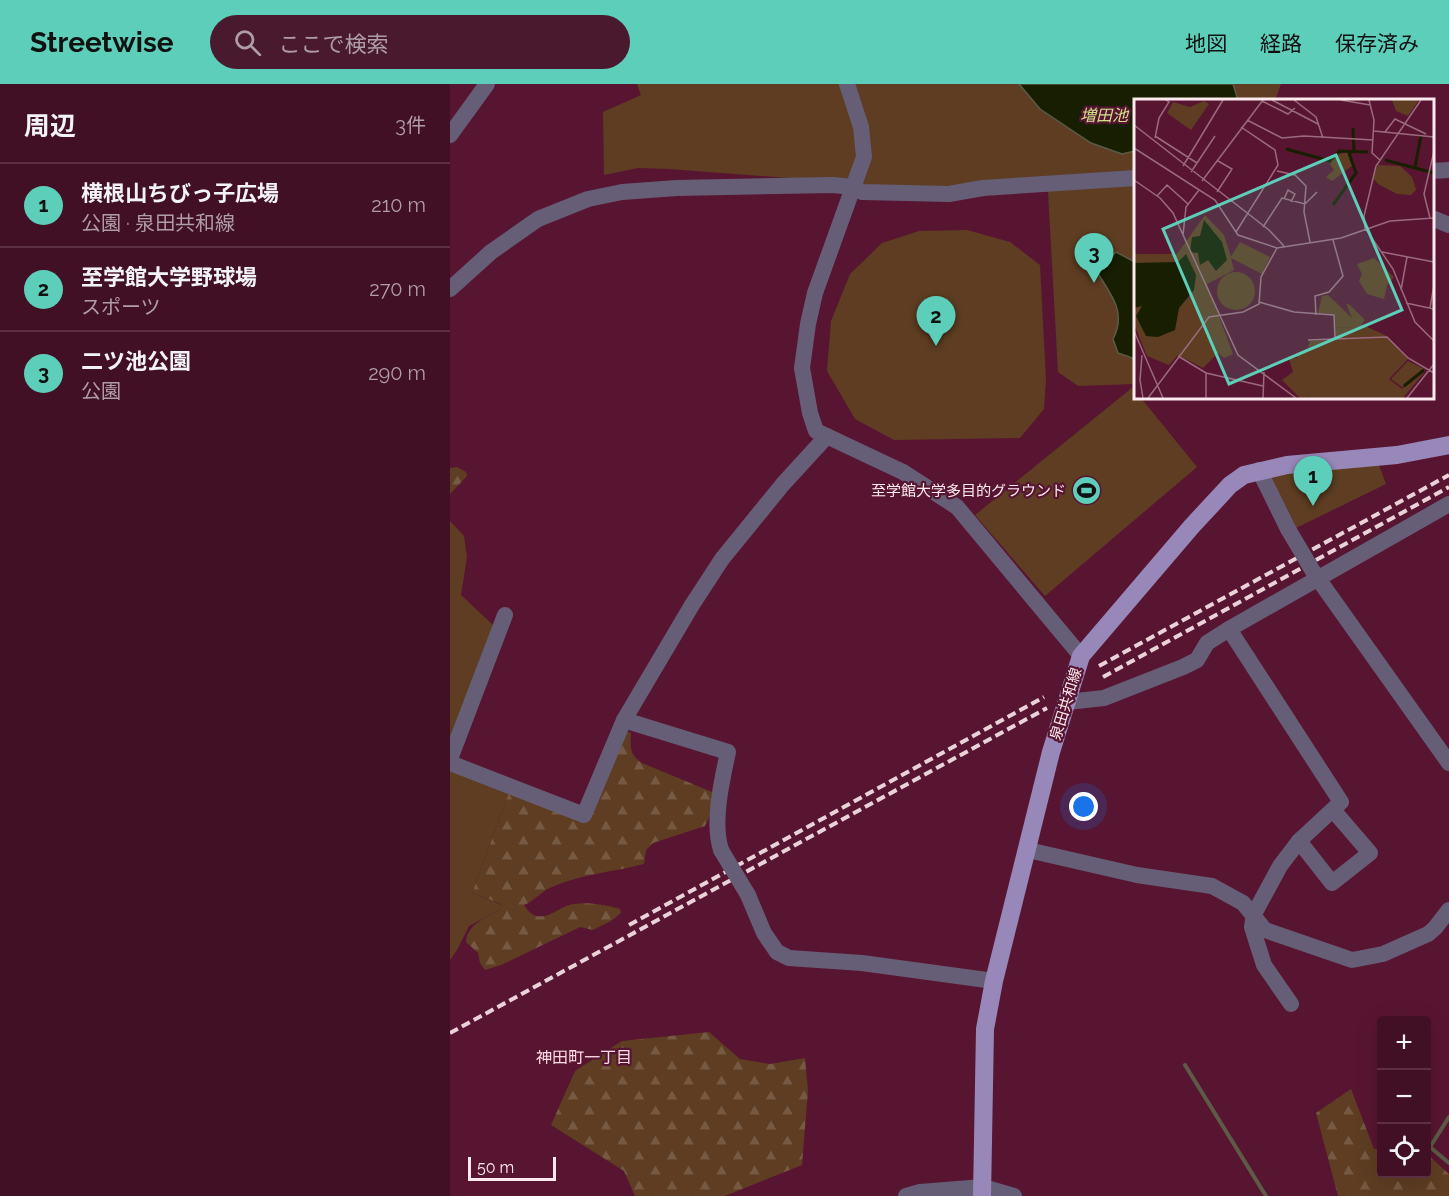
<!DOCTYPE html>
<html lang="ja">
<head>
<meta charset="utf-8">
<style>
	:root { --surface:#421025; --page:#49192d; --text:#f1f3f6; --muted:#ae9da7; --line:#5a3042; --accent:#5dceb9 }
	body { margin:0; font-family:Raleway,"Noto Sans JP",sans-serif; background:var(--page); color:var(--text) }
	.controls { position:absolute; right:18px; bottom:18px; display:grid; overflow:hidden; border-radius:6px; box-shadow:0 6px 24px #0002 }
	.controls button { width:54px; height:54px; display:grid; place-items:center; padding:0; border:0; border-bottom:2px solid var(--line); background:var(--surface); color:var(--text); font:30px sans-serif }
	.scale { position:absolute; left:18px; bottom:15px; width:88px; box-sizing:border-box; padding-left:6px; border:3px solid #fceaee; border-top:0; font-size:16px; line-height:21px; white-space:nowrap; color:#fceaee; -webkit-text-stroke:4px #581531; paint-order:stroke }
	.you { position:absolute; left:634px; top:723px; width:21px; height:21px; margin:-15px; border:4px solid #fff; border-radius:50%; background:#1a73e8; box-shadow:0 0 0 9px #1a73e833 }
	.badge { display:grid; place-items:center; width:39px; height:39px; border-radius:50%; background:var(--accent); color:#111; font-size:20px; font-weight:700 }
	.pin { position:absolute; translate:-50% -50px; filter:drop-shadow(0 2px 3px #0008) }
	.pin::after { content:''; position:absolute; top:32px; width:21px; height:18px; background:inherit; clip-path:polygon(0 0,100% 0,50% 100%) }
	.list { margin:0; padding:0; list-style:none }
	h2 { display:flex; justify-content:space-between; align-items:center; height:78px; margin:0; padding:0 24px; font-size:26px }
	h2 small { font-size:20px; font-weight:400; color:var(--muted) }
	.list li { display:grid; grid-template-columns:39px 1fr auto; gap:18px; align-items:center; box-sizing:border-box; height:84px; padding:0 24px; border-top:2px solid var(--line) }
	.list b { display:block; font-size:22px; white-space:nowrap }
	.list p { margin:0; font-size:20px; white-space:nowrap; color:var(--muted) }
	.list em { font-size:20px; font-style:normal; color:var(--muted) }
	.icon { flex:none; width:33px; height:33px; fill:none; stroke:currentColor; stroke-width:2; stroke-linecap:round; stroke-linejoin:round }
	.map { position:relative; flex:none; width:999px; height:1112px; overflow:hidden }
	header { display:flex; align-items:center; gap:36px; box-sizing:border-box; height:84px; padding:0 30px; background:var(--accent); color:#111 }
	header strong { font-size:28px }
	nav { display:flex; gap:33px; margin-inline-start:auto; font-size:21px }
	.search { width:420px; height:54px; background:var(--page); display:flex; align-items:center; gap:15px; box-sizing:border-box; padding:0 21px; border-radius:33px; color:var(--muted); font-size:22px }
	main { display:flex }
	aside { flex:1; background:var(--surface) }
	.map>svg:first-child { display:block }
</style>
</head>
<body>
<header>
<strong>Streetwise</strong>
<div class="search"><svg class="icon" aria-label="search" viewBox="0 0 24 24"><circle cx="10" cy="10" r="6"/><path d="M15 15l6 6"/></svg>ここで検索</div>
<nav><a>地図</a><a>経路</a><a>保存済み</a></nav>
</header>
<main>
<aside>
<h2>周辺<small>3件</small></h2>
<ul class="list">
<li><span class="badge">1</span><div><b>横根山ちびっ子広場</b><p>公園 · 泉田共和線</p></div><em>210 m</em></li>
<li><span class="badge">2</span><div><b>至学館大学野球場</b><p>スポーツ</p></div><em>270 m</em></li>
<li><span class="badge">3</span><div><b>二ツ池公園</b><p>公園</p></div><em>290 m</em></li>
</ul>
</aside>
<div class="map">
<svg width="999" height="1112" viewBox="0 0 999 1112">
	<defs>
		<pattern id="forest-firs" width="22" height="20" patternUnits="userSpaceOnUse" patternTransform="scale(1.5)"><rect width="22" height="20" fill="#5e3d22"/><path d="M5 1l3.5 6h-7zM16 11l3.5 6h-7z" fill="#765942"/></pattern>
	</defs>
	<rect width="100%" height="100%" fill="#581531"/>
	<g fill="url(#forest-firs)">
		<polygon points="7,383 16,388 17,392 0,410 0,384"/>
		<path d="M 176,647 L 181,649 C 180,664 180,671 192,679 L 262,708 L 263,725 L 255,742 L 203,759 L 196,766 L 194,780 C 163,788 132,790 102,803 C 91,807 85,817 74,821 C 90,847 108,821 124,820 C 138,818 157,821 170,825 L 171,829 L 161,837 L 143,846 L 130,843 L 51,881 L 35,886 L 30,879 L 28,869 L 16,858 C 17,840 37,833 51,825 L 51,820 L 22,809 L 60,705 L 136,734 Z"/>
		<polygon points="259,948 290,975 320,980 355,974 358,1007 352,1081 275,1112 185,1112 174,1087 101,1041 125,987 172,957"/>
		<polygon points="901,1005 924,1065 931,1065 932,1090 976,1090 977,1070 999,1090 999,1112 888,1112 866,1029"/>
	</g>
	<g fill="#5e3d22">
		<polygon points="187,0 831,0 826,14 827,16 686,16 685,300 628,302 608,288 598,108 416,110 392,98 219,85 188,84 154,91 153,28 191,11"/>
		<polygon points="517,146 560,158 590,181 596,295 594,325 570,354 444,356 405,335 377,287 381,237 400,190 432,159 469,147"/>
		<polygon points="683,303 685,306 686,314 691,314 747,383 595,512 525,431"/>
		<polygon points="927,376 936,400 846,444 816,388"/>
		<polygon points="0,437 14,452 17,473 11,511 43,541 0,657"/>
		<polygon points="0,684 60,705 22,809 52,821 51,825 19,842 7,866 0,876"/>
	</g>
	<g fill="#181e00" stroke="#5c5b47" stroke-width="1.5">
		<polygon points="569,0 783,0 788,16 686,16 685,67 672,70 641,59 590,25"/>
		<path d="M 666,168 L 685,178 L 685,275 L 668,269 L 663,255 C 677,228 661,211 647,188 Z"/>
	</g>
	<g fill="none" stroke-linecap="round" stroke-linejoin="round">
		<g stroke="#5c5b47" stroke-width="4">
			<polyline points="735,981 816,1112"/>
			<polyline points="999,1033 980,1063 999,1079"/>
		</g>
		<g stroke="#665e77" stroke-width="16">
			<polyline points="397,0 411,43 414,73 365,209 358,240 352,284 360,329 366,347 453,388 507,423 631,572"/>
			<polyline points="0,51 37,0"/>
			<polyline points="982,87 999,86"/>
			<polyline points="982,134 999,141"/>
			<polyline points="0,205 41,168 88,135 138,115 172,108 227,104 383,101 403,103 412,108 499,110 533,104 686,94"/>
			<polyline points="809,386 838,445"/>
			<polyline points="864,489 999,679"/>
			<polyline points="779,545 891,718 849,757 830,782 804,830 802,843 814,881 841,920"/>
			<polyline points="617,618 654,614 733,583 747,576 757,559 779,545 999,420"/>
			<path d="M 174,636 L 278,668 C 272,696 262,738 271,766"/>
			<polyline points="0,675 55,531"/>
			<polyline points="0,679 134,731 174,636 242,521 272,475 333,400 377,352"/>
			<polyline points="849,757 882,799 920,769 883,726"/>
			<polyline points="578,766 687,791 762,802 793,819 815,846 902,876 933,870 978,850 985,844 999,826"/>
			<polyline points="298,811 314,849 327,868 339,874 412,879 544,897"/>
			<polyline points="456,1112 470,1108 533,1103 564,1112"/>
		</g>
		<polyline stroke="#9888b9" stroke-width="18" points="532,1112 535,945 544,897 601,668 631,572 742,442 780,401 794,391 837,381 947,371 999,361"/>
		<g stroke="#e9d2d8" stroke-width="4" stroke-dasharray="9 4.5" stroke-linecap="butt">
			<polyline points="649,582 999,391"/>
			<polyline points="653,593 999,403"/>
			<polyline points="179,841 594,613"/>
			<polyline points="0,949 597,624"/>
		</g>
		<g stroke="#665e77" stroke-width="16">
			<polyline points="838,445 864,489"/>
			<polyline points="271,766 298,811"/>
		</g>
	</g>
	<defs>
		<symbol id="stadium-disc" viewBox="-11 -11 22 22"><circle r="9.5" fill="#5dceb9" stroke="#581531"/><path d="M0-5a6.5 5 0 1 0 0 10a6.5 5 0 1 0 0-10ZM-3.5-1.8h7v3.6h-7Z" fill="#111"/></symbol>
	</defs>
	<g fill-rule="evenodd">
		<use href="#stadium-disc" x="620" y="390" width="33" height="33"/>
	</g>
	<g text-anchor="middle" stroke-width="4.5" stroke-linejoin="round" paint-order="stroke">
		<g font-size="15" fill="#fceaee" stroke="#581531" text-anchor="end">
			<text x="616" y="412">至学館大学多目的グラウンド</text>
		</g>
		<g font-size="15" fill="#fceaee" stroke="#581531">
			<text transform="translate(616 620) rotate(-73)" y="5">泉田共和線</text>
		</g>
		<g font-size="16" font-style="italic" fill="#cde288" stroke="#581531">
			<text x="654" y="37">増田池</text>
		</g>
		<g font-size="16" fill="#fddae3" stroke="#581531">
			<text x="134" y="979">神田町一丁目</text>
		</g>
	</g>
	<g transform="translate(684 15)">
		<rect width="300" height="300" fill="#581531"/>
		<path d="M 258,1 L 285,1 L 274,17 L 262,12 ZM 213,53 L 219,66 L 198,82 L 192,78 L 200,71 L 196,65 L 199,57 ZM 244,66 L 266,67 L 278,78 L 282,91 L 277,96 L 263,95 L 244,85 L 239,79 ZM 240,159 L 260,178 L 253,186 L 250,200 L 233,195 L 225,182 L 228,175 L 223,165 ZM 194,196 L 218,219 L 212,204 L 217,207 L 231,221 L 227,226 L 220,222 L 220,228 L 201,229 L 200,215 L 184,214 L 188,197 ZM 154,257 L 162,259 L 175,299 L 166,299 L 148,281 L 159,273 ZM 274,262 L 290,270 L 268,288 L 257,280 Z" fill="#5e3d22"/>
		<path d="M 70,2 L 75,5 L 57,31 L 33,14 L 39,3 L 56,8 ZM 71,116 L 90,136 L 97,158 L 106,143 L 136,158 L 128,175 L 97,159 L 100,171 L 73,185 L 99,255 L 90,259 L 84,254 L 69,269 L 44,256 L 35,266 L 13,257 L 0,225 L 0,155 L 43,155 ZM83 192a19 19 0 1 1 38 0a19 19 0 1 1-38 0ZM 220,222 L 251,236 L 274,260 L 255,280 L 268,290 L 281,276 L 292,271 L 269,299 L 175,299 L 161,263 L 165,253 L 174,249 L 176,242 L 201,241 L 201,229 L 219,228 Z" fill="#5e3d22"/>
		<path d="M 70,121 L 88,143 L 93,161 L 82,172 L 74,161 L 66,166 L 64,154 L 56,153 L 58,138 L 66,137 ZM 52,155 L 62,176 L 60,191 L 45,209 L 41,231 L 24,238 L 12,237 L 2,217 L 8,207 L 0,209 L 0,164 L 44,163 Z" fill="#181e00"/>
		<path fill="none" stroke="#181e00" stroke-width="3" d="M 152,50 L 196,62 L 205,52 L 234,53M 251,61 L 300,74M 281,68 L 287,37M 199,106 L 222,74 L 215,54 L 220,52 L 219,29M 270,287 L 290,271"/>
		<path fill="none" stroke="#9a6a7d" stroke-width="1.5" d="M 138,1 L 184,25M 160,1 L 182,18 L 189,39M 207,1 L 236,6M 235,1 L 240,21 L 238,54 L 246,61M 287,1 L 242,67 L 230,117 L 231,129 L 259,170 L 281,223 L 300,242M 128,2 L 154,15 L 161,9M 113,21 L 148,39 L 170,37 L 239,41M 0,26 L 135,131 L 150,147M 240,32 L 300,38M 251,33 L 261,20 L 292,35M 21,37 L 63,64M 21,39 L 25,19 L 35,3 L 32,1M 0,49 L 81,101 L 104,136 L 143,149 L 207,139 L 256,122 L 300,119M 49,67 L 89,1M 143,72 L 161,76 L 172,87 L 170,113 L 176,143M 57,73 L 81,37M 0,81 L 26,99 L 39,114 L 104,256 L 162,299M 68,82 L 129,1M 83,93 L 98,70 L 84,62M 23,97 L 33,86 L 54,105M 150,100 L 154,91 L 161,95 L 157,103M 296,119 L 290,95 L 300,52M 129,128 L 148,99 L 171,105 L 183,93M 102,133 L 144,66 L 141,51 L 107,28M 49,136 L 52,108 L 65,91M 248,153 L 300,163M 267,191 L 273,158M 125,203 L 160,213 L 200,216 L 201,240M 272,204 L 300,210M 296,209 L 300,186M 182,216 L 181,197 L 195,193 L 209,177 L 199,141M 0,232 L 29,299M 174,241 L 253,238 L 274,259 L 300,274M 8,256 L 6,281 L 9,299M 44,257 L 72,274 L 129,287M 14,299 L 75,218 L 109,213 L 125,205 L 127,178 L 143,149M 72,299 L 72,274M 129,299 L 130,273M 273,299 L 300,265"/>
		<path fill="#5dceb9" fill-opacity="0.15" stroke="#5dceb9" stroke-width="3" d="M 202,56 L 268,211 L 95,285 L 29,130 Z"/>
		<rect width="300" height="300" fill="none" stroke="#fceaee" stroke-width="3"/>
	</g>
</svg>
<div class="controls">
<button>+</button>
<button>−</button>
<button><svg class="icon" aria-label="locate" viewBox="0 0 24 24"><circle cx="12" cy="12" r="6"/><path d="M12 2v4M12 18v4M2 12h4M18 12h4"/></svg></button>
</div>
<div class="scale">50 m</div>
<div class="you"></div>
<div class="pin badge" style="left:863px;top:422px">1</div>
<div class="pin badge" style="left:486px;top:262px">2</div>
<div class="pin badge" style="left:644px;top:199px">3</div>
</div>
</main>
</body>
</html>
